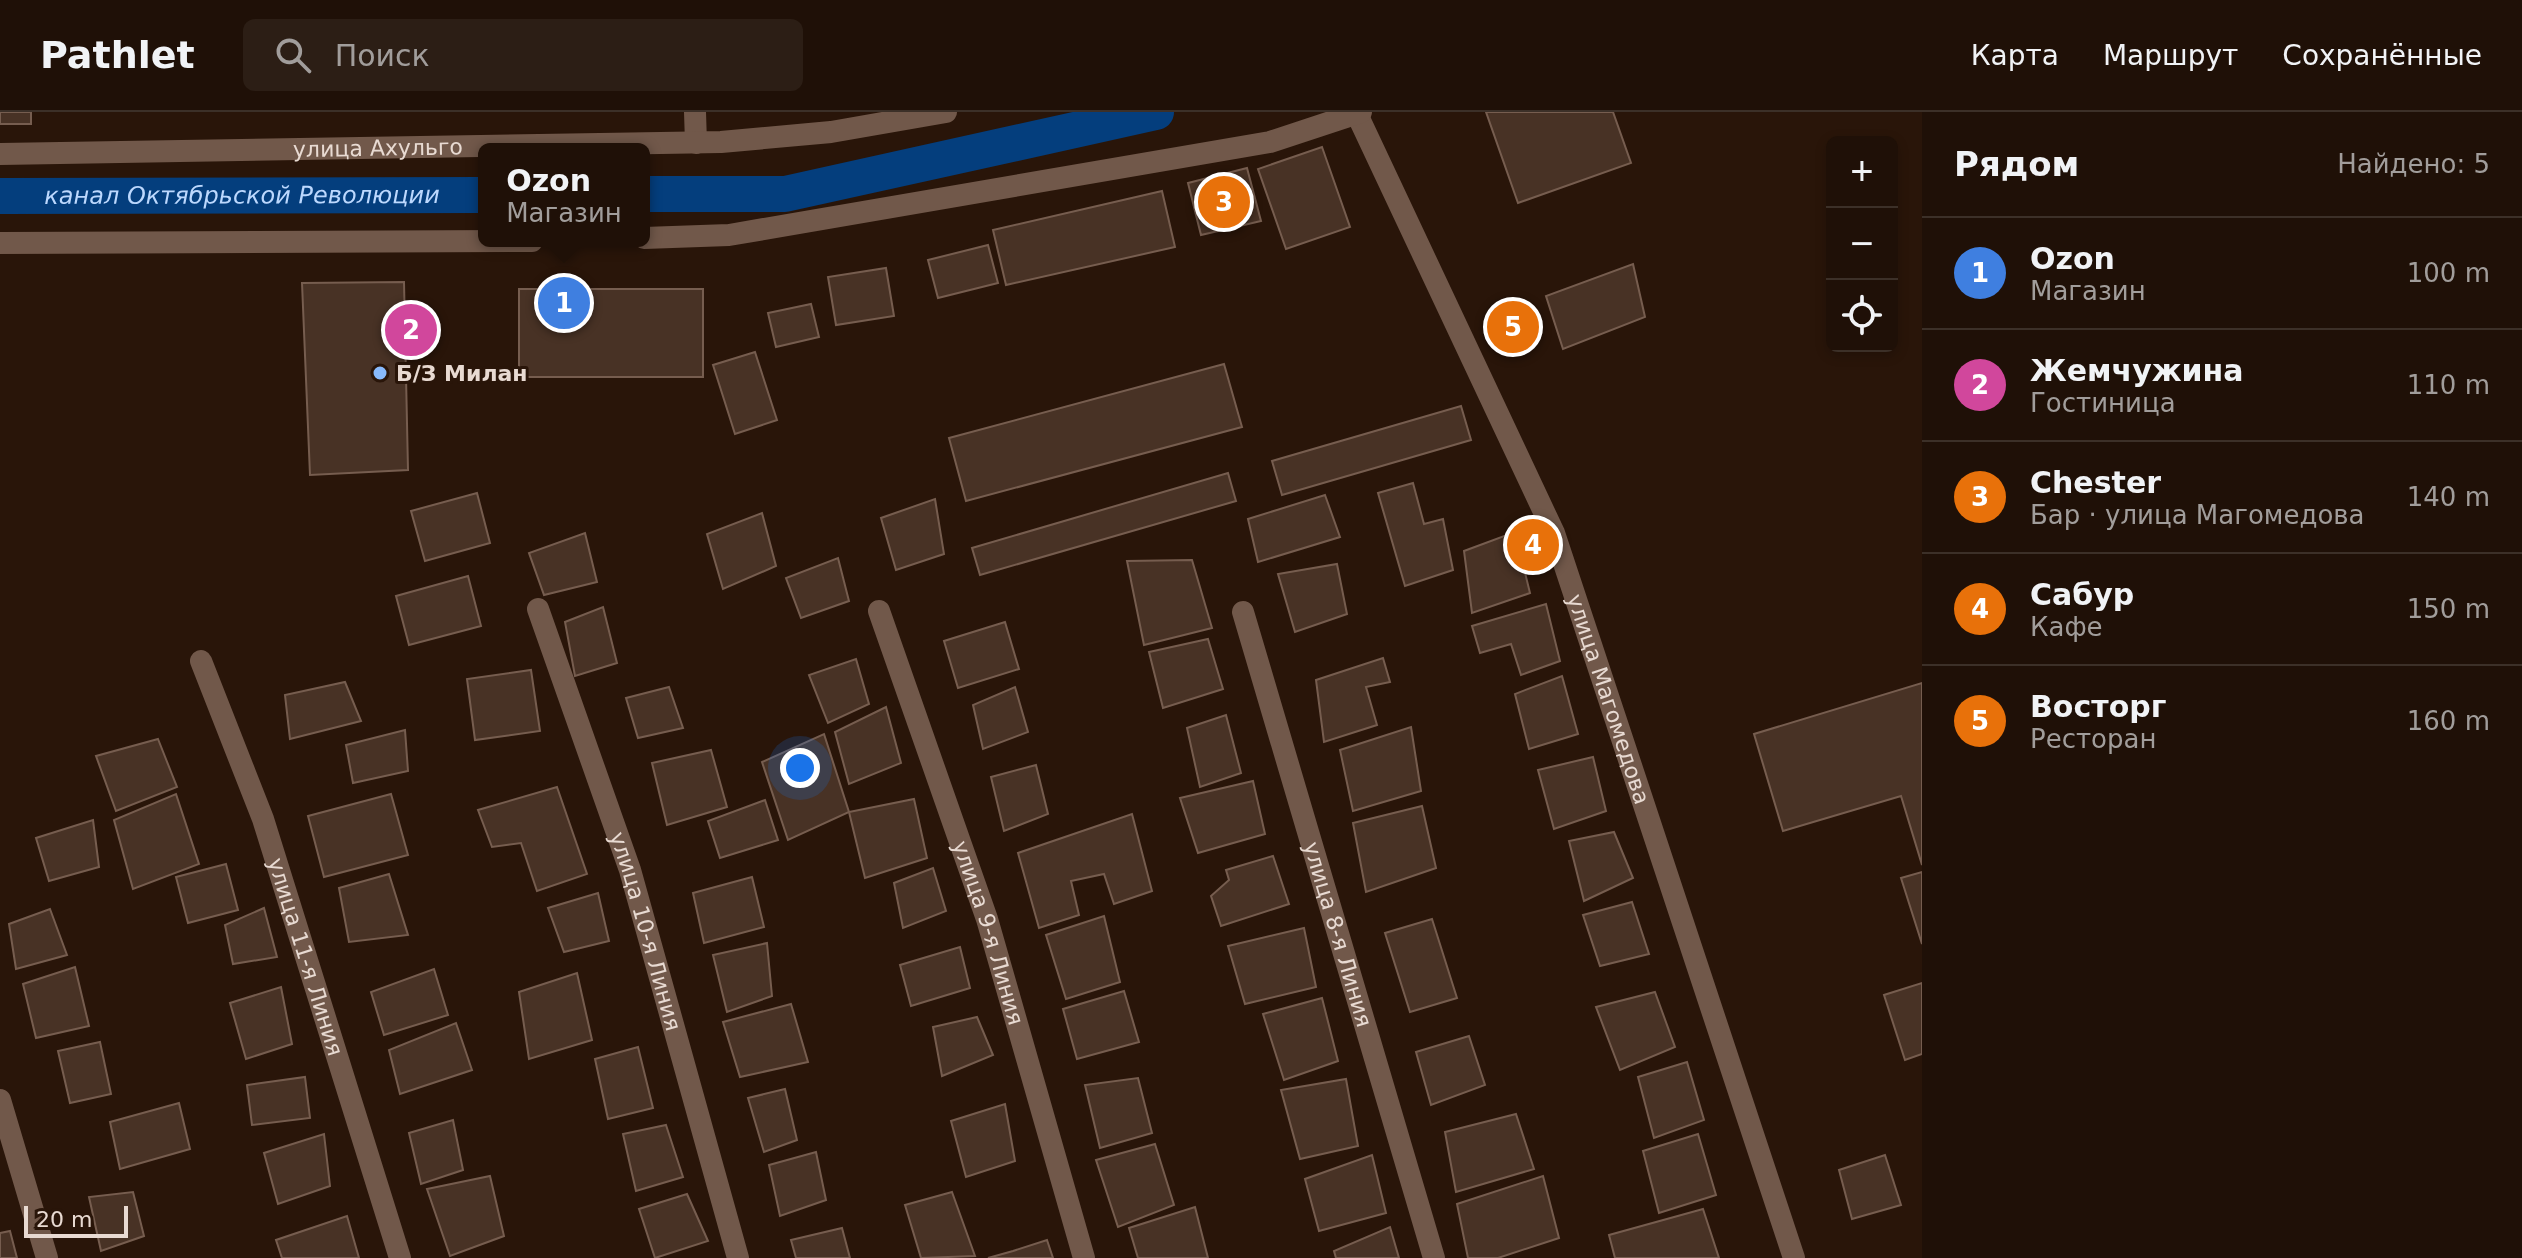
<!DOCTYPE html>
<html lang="ru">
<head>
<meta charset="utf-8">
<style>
	:root { --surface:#1f1007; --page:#2c1e15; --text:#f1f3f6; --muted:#a19d9b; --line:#3c3028; --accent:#d93025 }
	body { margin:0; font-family:"DejaVu Sans",sans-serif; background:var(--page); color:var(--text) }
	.controls { position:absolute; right:24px; top:24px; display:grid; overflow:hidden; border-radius:12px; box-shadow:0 4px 12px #0003 }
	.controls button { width:72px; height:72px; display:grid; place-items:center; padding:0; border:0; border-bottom:2px solid var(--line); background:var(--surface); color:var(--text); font:40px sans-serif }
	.scale { position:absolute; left:24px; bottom:20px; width:104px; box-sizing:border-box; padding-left:8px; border:4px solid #e8dad2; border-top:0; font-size:22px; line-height:28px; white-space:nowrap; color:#e8dad2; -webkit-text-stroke:6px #291509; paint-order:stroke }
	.you { position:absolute; left:800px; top:656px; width:28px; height:28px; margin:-20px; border:6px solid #fff; border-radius:50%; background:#1a73e8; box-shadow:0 0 0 12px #1a73e833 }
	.badge { display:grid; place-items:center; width:52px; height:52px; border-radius:50%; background:var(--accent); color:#fff; font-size:26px; font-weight:700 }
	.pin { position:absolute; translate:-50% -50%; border:4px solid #fff; box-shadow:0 2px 8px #0006 }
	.popup { position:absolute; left:478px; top:31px; width:172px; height:104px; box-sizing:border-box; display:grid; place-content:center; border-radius:12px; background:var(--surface); filter:drop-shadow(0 2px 6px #0005); font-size:26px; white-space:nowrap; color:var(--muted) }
	.popup b { font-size:30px; color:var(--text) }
	.popup::after { content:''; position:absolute; left:50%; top:100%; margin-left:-16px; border:16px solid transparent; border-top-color:var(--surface) }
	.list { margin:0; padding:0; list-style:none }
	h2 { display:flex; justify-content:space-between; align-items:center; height:104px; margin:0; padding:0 32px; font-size:34px }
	h2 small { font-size:26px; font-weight:400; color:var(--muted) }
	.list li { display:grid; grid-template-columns:52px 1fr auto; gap:24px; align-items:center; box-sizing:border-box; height:112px; padding:0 32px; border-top:2px solid var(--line) }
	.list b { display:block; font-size:30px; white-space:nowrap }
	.list p { margin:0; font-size:26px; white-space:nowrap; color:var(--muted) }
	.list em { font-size:26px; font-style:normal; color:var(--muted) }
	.icon { flex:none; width:44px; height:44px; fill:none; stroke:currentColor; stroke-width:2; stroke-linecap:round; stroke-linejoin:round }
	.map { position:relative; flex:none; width:1922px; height:1146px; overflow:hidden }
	header { display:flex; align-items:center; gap:48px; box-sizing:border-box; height:112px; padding:0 40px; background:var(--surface); border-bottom:2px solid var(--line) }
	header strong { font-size:38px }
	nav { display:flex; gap:44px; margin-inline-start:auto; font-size:28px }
	.search { width:560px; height:72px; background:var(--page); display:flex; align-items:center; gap:20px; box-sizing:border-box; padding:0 28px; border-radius:12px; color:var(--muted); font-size:30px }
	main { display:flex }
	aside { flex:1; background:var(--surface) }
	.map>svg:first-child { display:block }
</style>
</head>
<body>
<header>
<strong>Pathlet</strong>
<div class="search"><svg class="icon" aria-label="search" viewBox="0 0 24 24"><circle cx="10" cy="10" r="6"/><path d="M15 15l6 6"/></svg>Поиск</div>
<nav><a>Карта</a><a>Маршрут</a><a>Сохранённые</a></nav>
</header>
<main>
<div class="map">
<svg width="1922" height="1146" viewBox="0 0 1922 1146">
	<rect width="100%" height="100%" fill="#291509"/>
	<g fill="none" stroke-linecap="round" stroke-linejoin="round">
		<g stroke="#043e7d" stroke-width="36">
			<polyline points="644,82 785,82 1156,0"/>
			<path id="s1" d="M 0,84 L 484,83"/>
		</g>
	</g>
	<g fill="#483225" stroke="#765d4f" stroke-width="2">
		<rect x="0" y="0" width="31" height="12"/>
		<polygon points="1486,0 1613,0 1631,51 1518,91"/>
		<polygon points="1322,35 1350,115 1286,137 1258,57"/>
		<polygon points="1247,56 1261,109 1201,123 1188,71"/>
		<polygon points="1162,79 1175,135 1006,173 993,118"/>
		<polygon points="988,133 998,171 938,186 928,148"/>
		<polygon points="1633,152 1645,205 1563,237 1546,184"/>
		<polygon points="886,156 894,204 836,213 828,165"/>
		<polygon points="404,170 408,358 310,363 302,171"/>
		<rect x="519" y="177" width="184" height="88"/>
		<polygon points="811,192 819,225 776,235 768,201"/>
		<polygon points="755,240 777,308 735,322 713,253"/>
		<polygon points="1224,252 1242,315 966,389 949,326"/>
		<polygon points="1461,294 1471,328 1282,383 1272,349"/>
		<polygon points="1228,361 1236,389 980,463 972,436"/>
		<polygon points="1413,371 1424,412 1443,407 1453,458 1405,474 1378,381"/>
		<polygon points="477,381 490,431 425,449 411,399"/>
		<polygon points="1325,383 1340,425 1258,450 1248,407"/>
		<polygon points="935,387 944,442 896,458 881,406"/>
		<polygon points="762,401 776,454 723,477 707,422"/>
		<polygon points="1515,420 1530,481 1472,501 1464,439"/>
		<polygon points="585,421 597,470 544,483 529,441"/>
		<polygon points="838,446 849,489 801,506 786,466"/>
		<polygon points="1192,448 1212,516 1144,533 1127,449"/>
		<polygon points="1337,452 1347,502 1295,520 1278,462"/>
		<polygon points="468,464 481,514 409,533 396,484"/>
		<polygon points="1546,492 1560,549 1521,563 1511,532 1480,541 1472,514"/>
		<polygon points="603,495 617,551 575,564 565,510"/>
		<polygon points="1005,510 1019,557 958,576 944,529"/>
		<polygon points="1208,527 1223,577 1163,596 1149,540"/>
		<polygon points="1383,546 1390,570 1366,575 1377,613 1324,630 1316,568"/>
		<polygon points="856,547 869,592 828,611 809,563"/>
		<polygon points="531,558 540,619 475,628 467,567"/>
		<polygon points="1562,564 1578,622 1529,637 1515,582"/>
		<polygon points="345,570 361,609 290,627 285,583"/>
		<polygon points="1922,571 1922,753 1901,684 1783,719 1754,622"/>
		<polygon points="669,575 683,616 638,626 626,586"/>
		<polygon points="1015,575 1028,620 983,637 973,593"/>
		<polygon points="886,595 901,651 849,672 835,620"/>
		<polygon points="1226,603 1241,661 1200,675 1187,616"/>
		<polygon points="1411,615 1421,679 1353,699 1340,638"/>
		<polygon points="405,618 408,659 353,671 346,633"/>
		<polygon points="824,622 849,700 788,728 762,650"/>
		<polygon points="158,627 177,675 116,699 96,644"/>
		<polygon points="711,638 727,695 667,713 652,651"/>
		<polygon points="1593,645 1606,699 1554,717 1538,658"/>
		<polygon points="1036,653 1048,702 1004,719 991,665"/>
		<polygon points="1253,669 1265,722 1198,741 1180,686"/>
		<polygon points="557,675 587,762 537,779 521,731 492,735 478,698"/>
		<polygon points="176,682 199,752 133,777 114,708"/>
		<polygon points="391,682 408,743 324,765 308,704"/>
		<polygon points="914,687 927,746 865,766 849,700"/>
		<polygon points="765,688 778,728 720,746 708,709"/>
		<polygon points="1422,694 1436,756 1366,780 1353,711"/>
		<polygon points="1132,702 1152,779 1114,792 1104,762 1071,769 1079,803 1039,816 1018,741"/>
		<polygon points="93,708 99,755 49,769 36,726"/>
		<polygon points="1614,720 1633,766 1584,789 1569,729"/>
		<polygon points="1273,744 1289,792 1221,814 1211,784 1229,768 1226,758"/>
		<polygon points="226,752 238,798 188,811 176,765"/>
		<polygon points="933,756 946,799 903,816 894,771"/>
		<polygon points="1922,760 1922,832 1901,766"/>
		<polygon points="389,762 408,823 349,830 339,776"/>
		<polygon points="752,765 764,815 704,831 693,781"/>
		<polygon points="598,781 609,829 564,840 548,796"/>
		<polygon points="1632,790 1649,842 1600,854 1583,803"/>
		<polygon points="264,796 277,845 233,852 225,813"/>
		<polygon points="50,797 67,843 16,857 9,812"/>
		<polygon points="1104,804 1120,870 1066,887 1046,823"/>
		<polygon points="1432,807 1457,886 1410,900 1385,821"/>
		<polygon points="1304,816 1316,875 1245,892 1228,834"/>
		<polygon points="767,831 772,884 727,900 713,843"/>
		<polygon points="960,835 970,876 911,894 900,853"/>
		<polygon points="75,855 89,914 36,926 23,872"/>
		<polygon points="434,857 448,903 384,923 371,880"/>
		<polygon points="577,861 592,928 529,947 519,880"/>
		<polygon points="1922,871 1922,942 1905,948 1884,883"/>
		<polygon points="281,875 292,932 246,947 230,891"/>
		<polygon points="1124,879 1139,930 1077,947 1063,897"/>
		<polygon points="1655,880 1675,935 1620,958 1596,895"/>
		<polygon points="1322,886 1338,949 1284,968 1263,902"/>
		<polygon points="791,892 808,950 740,965 723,910"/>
		<polygon points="977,905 993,943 942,964 933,915"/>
		<polygon points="456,911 472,958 400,982 389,938"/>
		<polygon points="1469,924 1485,973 1431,993 1416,940"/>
		<polygon points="100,930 111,982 70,991 58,939"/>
		<polygon points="638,935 653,996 608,1007 595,947"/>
		<polygon points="1687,950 1704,1008 1654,1026 1638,965"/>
		<polygon points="305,965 310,1006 252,1013 247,973"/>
		<polygon points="1138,966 1152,1021 1100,1036 1085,973"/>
		<polygon points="1346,967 1358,1034 1300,1047 1281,978"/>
		<polygon points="785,977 797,1028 764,1040 748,986"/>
		<polygon points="179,991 190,1037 120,1057 110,1010"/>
		<polygon points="1005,992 1015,1049 966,1065 951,1009"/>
		<polygon points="1516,1002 1534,1057 1456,1080 1445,1020"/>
		<polygon points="453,1008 463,1058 421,1072 409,1021"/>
		<polygon points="666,1013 683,1065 636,1079 623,1022"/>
		<polygon points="324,1022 330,1074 278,1092 264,1041"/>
		<polygon points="1698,1022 1716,1083 1659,1101 1643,1039"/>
		<polygon points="1155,1032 1174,1093 1118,1115 1096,1048"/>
		<polygon points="816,1040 826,1088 780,1104 769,1053"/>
		<polygon points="1372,1043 1386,1101 1319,1119 1305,1067"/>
		<polygon points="1885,1043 1901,1093 1852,1107 1839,1058"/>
		<polygon points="490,1064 504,1124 450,1144 427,1077"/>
		<polygon points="1543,1064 1559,1126 1498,1146 1468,1146 1457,1092"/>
		<polygon points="133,1080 144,1124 101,1139 89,1085"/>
		<polygon points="952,1080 975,1144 921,1146 905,1093"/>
		<polygon points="687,1082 708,1129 655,1146 639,1097"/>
		<polygon points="1195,1095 1208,1146 1138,1146 1129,1116"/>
		<polygon points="1703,1097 1719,1146 1615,1146 1609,1123"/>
		<polygon points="347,1104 359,1146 282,1146 276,1128"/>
		<polygon points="1390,1115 1399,1146 1336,1146 1334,1139"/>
		<polygon points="842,1116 850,1146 796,1146 791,1128"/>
		<polygon points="10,1119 17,1146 0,1146 0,1121"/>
		<polygon points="1047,1128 1053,1146 988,1146 1013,1139"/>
	</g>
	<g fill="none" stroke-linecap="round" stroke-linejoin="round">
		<g stroke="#71584a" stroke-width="22">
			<polyline points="695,0 696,31"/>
			<path id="s2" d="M 1356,0 L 1554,421 L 1794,1146"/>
			<path id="s3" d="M 538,497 L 630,758 L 738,1146"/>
			<path id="s4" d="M 879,499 L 987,807 L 1084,1146"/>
			<path id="s5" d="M 1243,500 L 1434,1146"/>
			<path id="s6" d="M 201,549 L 263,707 L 400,1146"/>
			<polyline points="0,988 47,1146"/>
		</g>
		<g stroke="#71584a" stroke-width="22">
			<path id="s7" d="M 0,42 L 721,30 L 831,20 L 946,0"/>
			<polyline points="644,126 729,123 1270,30 1361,0"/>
			<polyline points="0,131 532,129"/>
		</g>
	</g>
	<circle fill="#88bafc" stroke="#291509" stroke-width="3" cx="380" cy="261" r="8"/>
	<g text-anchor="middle" stroke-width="6" stroke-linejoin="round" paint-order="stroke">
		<g font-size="22" fill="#e8dad2" stroke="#291509">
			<text dy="8" stroke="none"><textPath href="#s7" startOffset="378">улица Ахульго</textPath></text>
			<text dy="8" stroke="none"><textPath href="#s2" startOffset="640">улица Магомедова</textPath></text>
			<text dy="8" stroke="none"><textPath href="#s3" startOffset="340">улица 10-я Линия</textPath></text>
			<text dy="8" stroke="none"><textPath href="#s4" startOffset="340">улица 9-я Линия</textPath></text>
			<text dy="8" stroke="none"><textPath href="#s5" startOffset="336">улица 8-я Линия</textPath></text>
			<text dy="8" stroke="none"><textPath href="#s6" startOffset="314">улица 11-я Линия</textPath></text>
		</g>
		<g font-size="22" font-weight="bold" fill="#e8dad2" stroke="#291509" text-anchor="start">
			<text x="396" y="269">Б/З Милан</text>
		</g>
		<g font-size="24" font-style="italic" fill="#bcd8fe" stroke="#291509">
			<text dy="8" stroke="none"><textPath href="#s1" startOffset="242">канал Октябрьской Революции</textPath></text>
		</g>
	</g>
</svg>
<div class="controls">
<button>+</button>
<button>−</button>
<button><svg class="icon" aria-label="locate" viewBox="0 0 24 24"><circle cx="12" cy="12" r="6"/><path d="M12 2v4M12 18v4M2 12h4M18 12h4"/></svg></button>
</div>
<div class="scale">20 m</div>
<div class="you"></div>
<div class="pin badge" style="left:564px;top:191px;background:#3f7fe0">1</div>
<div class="popup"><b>Ozon</b>Магазин</div>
<div class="pin badge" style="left:411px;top:218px;background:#d1479c">2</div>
<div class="pin badge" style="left:1224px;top:90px;background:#e8710a">3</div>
<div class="pin badge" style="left:1533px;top:433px;background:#e8710a">4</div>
<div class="pin badge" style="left:1513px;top:215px;background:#e8710a">5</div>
</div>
<aside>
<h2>Рядом<small>Найдено: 5</small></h2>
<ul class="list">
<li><span class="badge" style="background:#3f7fe0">1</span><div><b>Ozon</b><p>Магазин</p></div><em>100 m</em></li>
<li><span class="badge" style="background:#d1479c">2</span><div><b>Жемчужина</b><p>Гостиница</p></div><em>110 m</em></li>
<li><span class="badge" style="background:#e8710a">3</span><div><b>Chester</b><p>Бар · улица Магомедова</p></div><em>140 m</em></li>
<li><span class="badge" style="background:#e8710a">4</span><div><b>Сабур</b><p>Кафе</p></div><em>150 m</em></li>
<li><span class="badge" style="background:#e8710a">5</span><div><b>Восторг</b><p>Ресторан</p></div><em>160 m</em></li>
</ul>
</aside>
</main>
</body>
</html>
